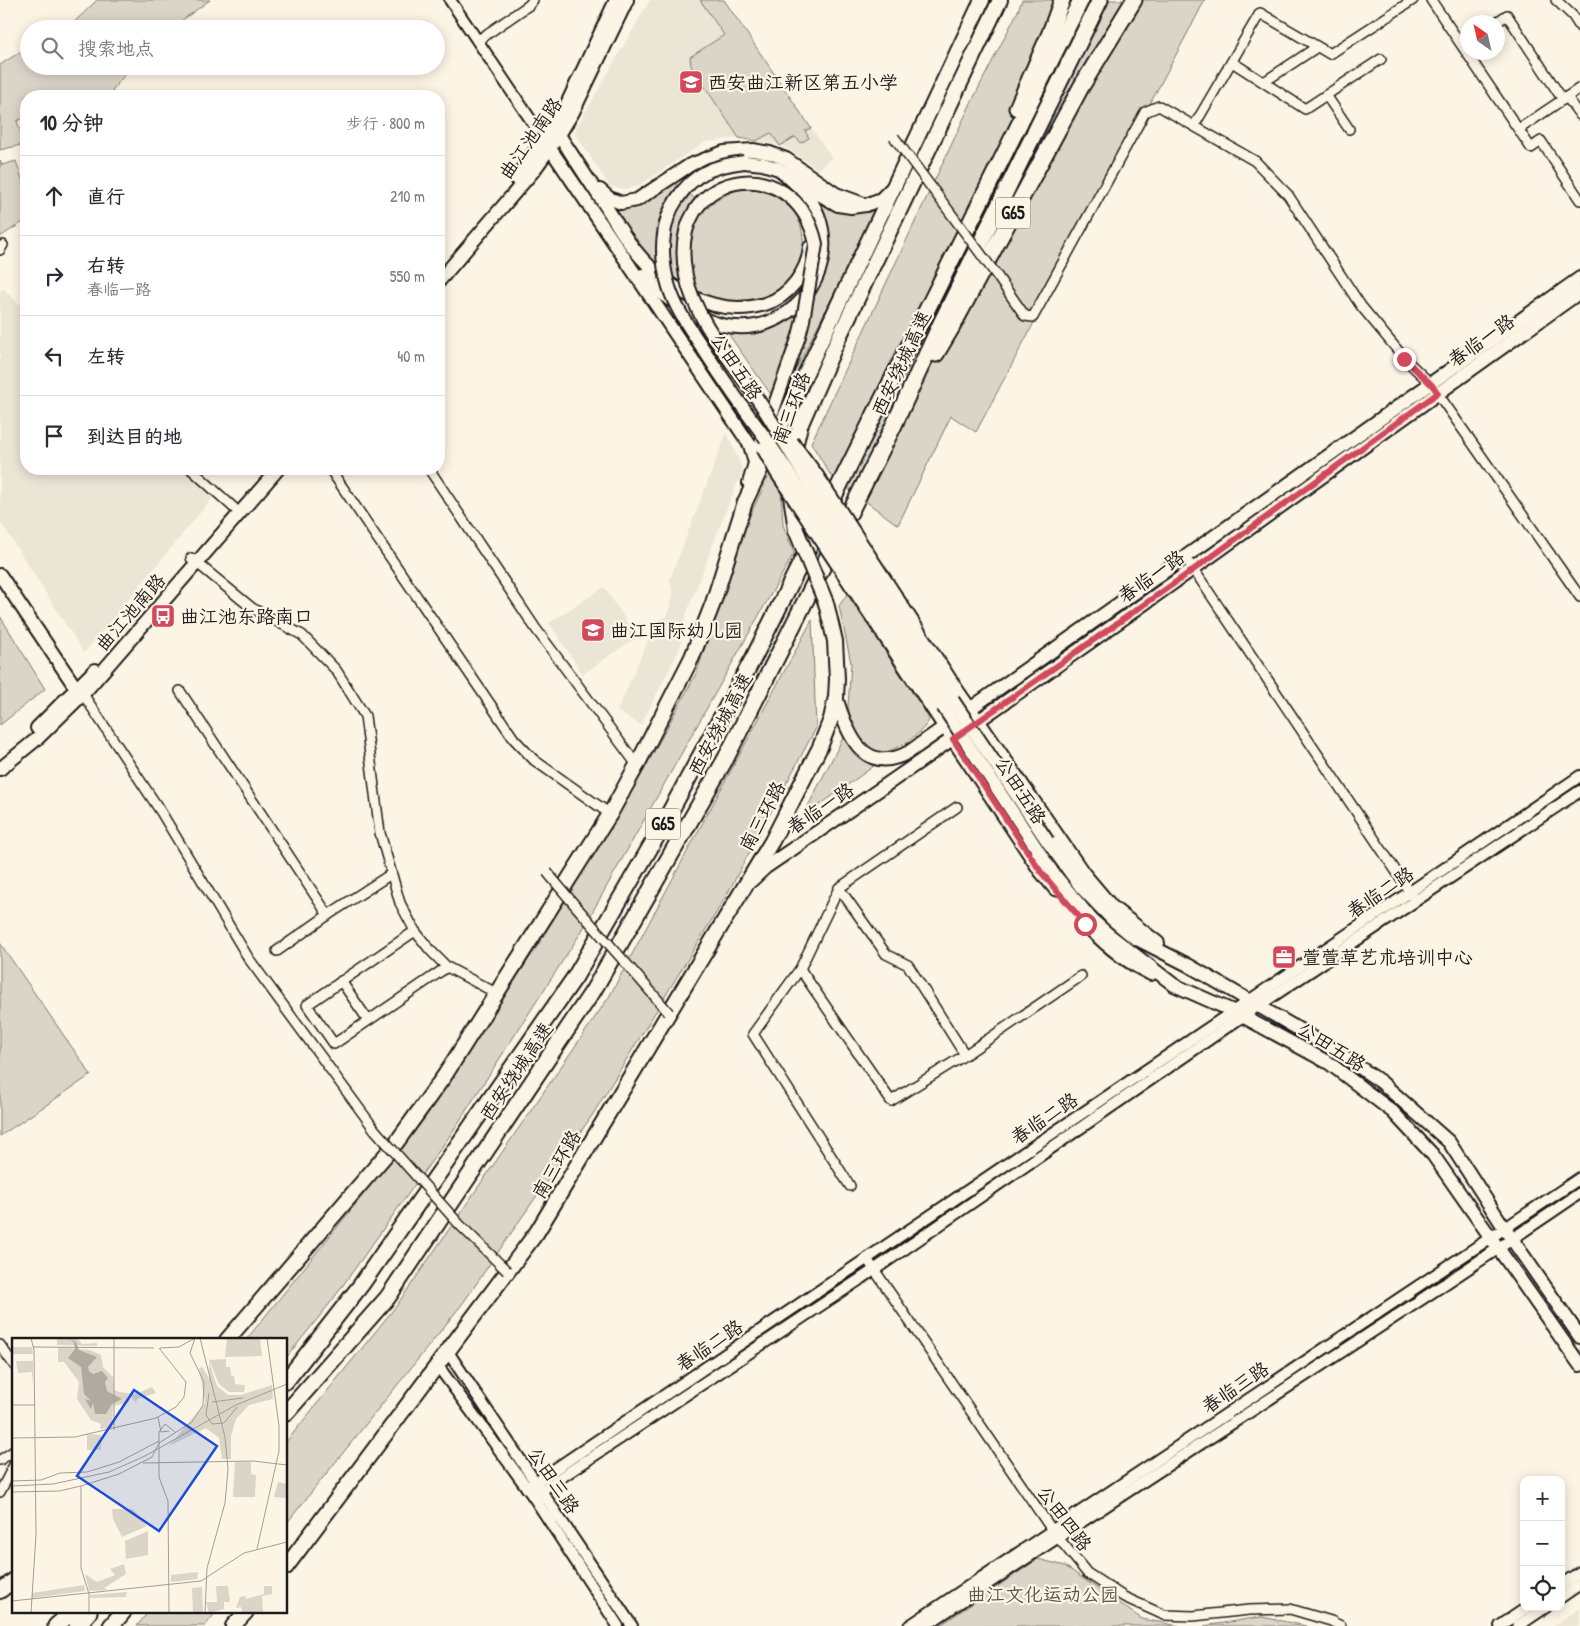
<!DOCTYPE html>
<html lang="zh">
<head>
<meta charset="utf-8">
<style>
	:root { --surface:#fff; --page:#f2f2f3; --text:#2b2b33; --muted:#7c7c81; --line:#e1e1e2 }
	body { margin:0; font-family:"Patrick Hand","LXGW WenKai TC",sans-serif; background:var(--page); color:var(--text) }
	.controls { position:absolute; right:15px; bottom:15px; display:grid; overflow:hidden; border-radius:10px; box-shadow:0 2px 12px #0003 }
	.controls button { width:45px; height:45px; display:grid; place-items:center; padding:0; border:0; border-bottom:1px solid var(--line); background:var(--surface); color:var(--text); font:25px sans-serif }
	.compass { position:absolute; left:1460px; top:15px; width:45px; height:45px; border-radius:50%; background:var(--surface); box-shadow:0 2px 12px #0003; rotate:326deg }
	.stop { position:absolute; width:15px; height:15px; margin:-11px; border:4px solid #d1495b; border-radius:50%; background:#fff }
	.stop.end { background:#d1495b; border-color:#fff; box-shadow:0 1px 5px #0008 }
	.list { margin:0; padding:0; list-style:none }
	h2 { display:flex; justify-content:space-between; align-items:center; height:65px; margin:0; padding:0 20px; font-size:21px }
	h2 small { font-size:16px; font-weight:400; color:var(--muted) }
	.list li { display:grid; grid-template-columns:32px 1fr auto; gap:15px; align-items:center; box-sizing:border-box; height:80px; padding:0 20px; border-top:1px solid var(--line) }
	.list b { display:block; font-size:19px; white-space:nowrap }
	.list p { margin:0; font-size:16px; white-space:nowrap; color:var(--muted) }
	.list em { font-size:16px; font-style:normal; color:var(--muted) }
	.icon { flex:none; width:28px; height:28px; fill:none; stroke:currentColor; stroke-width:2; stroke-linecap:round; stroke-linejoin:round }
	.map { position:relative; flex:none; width:1580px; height:1626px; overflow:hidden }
	.search { position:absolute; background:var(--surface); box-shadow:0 2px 12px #0003; left:20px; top:20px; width:425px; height:55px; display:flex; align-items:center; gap:12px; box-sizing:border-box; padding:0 18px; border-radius:28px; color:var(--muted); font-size:19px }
	.panel { position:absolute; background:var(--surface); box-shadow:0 2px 12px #0003; left:20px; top:90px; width:425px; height:385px; border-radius:20px }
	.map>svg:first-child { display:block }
</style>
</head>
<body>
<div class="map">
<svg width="1580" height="1626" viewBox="0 0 1580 1626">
	<rect width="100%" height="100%" fill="#fcf5e5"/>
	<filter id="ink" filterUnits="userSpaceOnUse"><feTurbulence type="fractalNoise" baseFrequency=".02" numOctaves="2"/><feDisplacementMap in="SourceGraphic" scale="10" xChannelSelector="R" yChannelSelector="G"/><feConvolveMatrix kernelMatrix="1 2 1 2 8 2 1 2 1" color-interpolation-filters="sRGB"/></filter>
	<g filter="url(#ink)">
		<g fill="#ebe5d6">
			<polygon points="650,0 724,0 832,158 818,169 783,146 739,138 705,142 638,186 625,189 610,187 574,132"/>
			<polygon points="3,288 26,311 26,469 186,469 214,496 84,653 0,521 0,292"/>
			<polygon points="727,432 743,471 730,500 686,615 680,648 641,725 617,711 657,620 667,616 673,595 670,579"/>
			<polygon points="604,587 637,637 583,674 549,623"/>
			<polygon points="1580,1608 1580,1626 1553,1626"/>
		</g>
		<g fill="#dbd5c8" stroke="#7c7872">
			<polygon points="97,0 210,0 170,29 67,29"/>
			<polygon points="700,0 724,0 811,128 805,131 809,138 801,143 795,137 780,146 771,133 756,141 739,138 691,66 690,57 724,35"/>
			<polygon points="1022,0 1205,0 976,432 951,416 898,525 831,476 811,443 971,103 1018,11"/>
			<polygon points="29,46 29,66 132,66 113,89 111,96 26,96 26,117 17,121 25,144 0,150 0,65"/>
			<polygon points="0,160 2,165 16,161 26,190 26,220 0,237"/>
			<path d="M 673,182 L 708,208 C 722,194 746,182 766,191 C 776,196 786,203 793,211 C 800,219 802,229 803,239 C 805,265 791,285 768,296 C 743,310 700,298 678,283 C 649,264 630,235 612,205 Z"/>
			<polygon points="814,195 842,211 860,212 878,206 780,401 808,315"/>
			<path d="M 799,314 L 772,396 L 727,332 C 759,332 772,330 799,314 Z"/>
			<polygon points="770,474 781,491 783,525 794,553 580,934 451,1134 331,1302 286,1358 286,1340 246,1340 425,1118 536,948 639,779 696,674 747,521"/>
			<path d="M 847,594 L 926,713 L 929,720 C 921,736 895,751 878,754 L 863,745 L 852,729 L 848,706 L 851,663 L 839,606 Z"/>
			<polygon points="0,616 45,689 0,725"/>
			<polygon points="812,620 816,728 724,900 593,1114 463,1303 286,1524 286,1442 397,1305 609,997"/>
			<polygon points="844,736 855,755 874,766 814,809 809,808 808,806"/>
			<polygon points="0,943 91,1075 0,1136"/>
			<polygon points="1038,1559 1065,1566 1142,1619 1180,1626 939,1626"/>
			<polygon points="148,1612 216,1612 205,1626 137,1626"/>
			<polygon points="1262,1617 1306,1626 1204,1626 1261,1617"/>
		</g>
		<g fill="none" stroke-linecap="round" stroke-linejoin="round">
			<defs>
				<g id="minor">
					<polyline points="1431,0 1531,148 1541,141 1580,200"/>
					<polyline points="1556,0 1573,16 1580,27"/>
					<polyline points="1497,22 1507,15 1563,100"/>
					<polyline points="477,41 529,5 533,0"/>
					<polyline points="1232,62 1305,109 1381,59"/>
					<polyline points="1264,82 1317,47"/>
					<polyline points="1326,95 1349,129"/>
					<polyline points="1567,97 1580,115"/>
					<polyline points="1194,126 1260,13 1330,54 1413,0"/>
					<polyline points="1519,129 1580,88"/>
					<polyline points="0,250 3,245"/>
					<polyline points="995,273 1025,316 1033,317 1145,112 1159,106 1255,161 1288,195 1361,306 1405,359 1431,384 1580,597"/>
					<polyline points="191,469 234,508"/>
					<polyline points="330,469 514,739 534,760 610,814"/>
					<polyline points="429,469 536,629 637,765"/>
					<polyline points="191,558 252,608 302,635 336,670 365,716 380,833 400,903 415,931 430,950 447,967 496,993"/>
					<polyline points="1190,564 1414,898"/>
					<polyline points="180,691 328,915"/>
					<polyline points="83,694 161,812 249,959 375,1130"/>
					<polyline points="839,888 886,954 908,965 965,1055"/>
					<polyline points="415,931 307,1005 334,1044 447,967"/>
					<polyline points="277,951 328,915 391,874"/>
					<polyline points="800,969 891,1101 965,1055 1081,976"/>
					<polyline points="341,981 368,1020"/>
					<polyline points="850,1186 753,1034 800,969 839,888 957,807"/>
					<polyline points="867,1259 1052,1530 1087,1573 1124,1597 1164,1615 1193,1616 1249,1610 1290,1609 1331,1621 1341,1626"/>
					<polyline points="0,1345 14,1365"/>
					<polyline points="0,1460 14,1451"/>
					<polyline points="0,1492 14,1465"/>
				</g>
				<g id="tertiary">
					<polyline points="450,0 543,138"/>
					<polyline points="448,1352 632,1626"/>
					<polyline points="438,1366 533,1496 618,1626"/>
					<polyline points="527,1488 1410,892 1580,776"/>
					<polyline points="533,1496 874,1270 1243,1016 1580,791"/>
					<polyline points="1561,1585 1580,1572"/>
					<polyline points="1561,1597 1580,1584"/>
					<polyline points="909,1626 1580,1178"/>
					<path d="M 925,1626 C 1142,1479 1364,1341 1580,1193"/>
					<polyline points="1500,1626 1528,1607"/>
					<polyline points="1518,1626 1546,1607"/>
				</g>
				<g id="secondary">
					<polyline points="744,162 763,164 779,169 803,181 819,194 838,205 851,207 866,205 881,199 892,188"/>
					<polyline points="516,178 565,108 616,0"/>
					<polyline points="600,190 609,198 621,203 637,200 690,165 724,152 753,150 770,153 786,159 836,194 866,205"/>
					<path d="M 642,275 C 663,297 692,318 722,325 C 786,340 841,277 818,215 C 811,196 794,182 779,169"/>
					<polyline points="439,281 534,170 559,135 573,112 627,0"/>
					<polyline points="761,444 799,336 803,320"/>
					<path d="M 749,483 L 755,463 L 750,445 L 619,250 L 543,138 L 559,135 C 574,158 589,181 605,205 C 614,219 623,235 634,249 C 665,288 714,319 765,304 C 789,297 808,271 810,247"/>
					<polyline points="0,575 76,688 81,692"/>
					<polyline points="957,690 1084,874 1112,907 1158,943"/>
					<path d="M 836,697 C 847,733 863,777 909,752 L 1580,278"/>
					<polyline points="932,708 1041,872 1055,889"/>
					<polyline points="37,728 95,670"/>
					<polyline points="0,769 38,738 83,694 278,469"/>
					<polyline points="1048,842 1081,887 1112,919 1135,938 1188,965 1336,1051 1381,1082 1449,1142 1505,1229 1580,1337"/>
					<polyline points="1037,849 1053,873 1092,920 1108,934 1174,985 1233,1011 1329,1063 1393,1112 1433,1155 1580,1365"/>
					<path d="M 751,881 L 766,867 C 1041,681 1309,485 1580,292"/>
					<path d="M 1091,930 C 1109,948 1128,963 1151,974"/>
				</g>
				<g id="trunk">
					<polyline points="793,455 800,426 839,337 1000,0"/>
					<polyline points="790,489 796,530"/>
					<polyline points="227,1340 396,1143 445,1075 610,814 637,765 692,657 713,603 745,502 982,0"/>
					<polyline points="286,1567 537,1232 772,841 820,747 831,719 836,697 837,679 835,641 826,603"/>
					<polyline points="0,1591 14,1580"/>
					<polyline points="233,1626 246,1612"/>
				</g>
				<g id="motorway">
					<polyline points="1017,108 1050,33 1062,0"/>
					<polyline points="936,354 952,327 1081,87 1134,0"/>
					<polyline points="286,1381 361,1285 575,977 658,834 754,657 1081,0"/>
					<polyline points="286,1413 388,1297 593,991 726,758 893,427 942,321 1100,0"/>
					<polyline points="56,1626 72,1612"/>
					<polyline points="77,1626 89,1612"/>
					<polyline points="111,1626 123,1612"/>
				</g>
			</defs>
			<use href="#minor" stroke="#1c1c1c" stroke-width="12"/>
			<use href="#tertiary" stroke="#1c1c1c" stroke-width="14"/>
			<use href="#secondary" stroke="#1c1c1c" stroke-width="16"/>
			<use href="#trunk" stroke="#1c1c1c" stroke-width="18"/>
			<use href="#motorway" stroke="#1c1c1c" stroke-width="19"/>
			<use href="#minor" stroke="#fcf5e5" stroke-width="9"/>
			<use href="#tertiary" stroke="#fcf5e5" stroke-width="10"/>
			<use href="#secondary" stroke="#fcf5e5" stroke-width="12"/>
			<use href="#trunk" stroke="#fcf5e5" stroke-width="14"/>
			<use href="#motorway" stroke="#fcf5e5" stroke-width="15"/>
			<defs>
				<g id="minor-bridge">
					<polyline points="894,137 995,273"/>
					<path d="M 547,872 C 586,920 629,965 669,1013"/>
					<polyline points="375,1130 459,1224 507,1271"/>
				</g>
				<g id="secondary-bridge">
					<path d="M 744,162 C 713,166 694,173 677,199 C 660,223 660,259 669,287 C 676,310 691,330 704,350 C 724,381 745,411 767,440 L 1037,849"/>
					<path d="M 803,320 L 816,244 C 795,146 664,169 686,276 C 695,322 739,369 764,409 C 780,434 795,461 811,486 C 888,606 969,724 1048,842"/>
					<polyline points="792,442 816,474 957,690"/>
					<polyline points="763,448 777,473 932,708"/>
				</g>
				<polyline id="trunk-bridge" points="796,530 826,603"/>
			</defs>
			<use href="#minor-bridge" stroke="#1c1c1c" stroke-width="12" stroke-linecap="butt"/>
			<use href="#secondary-bridge" stroke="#1c1c1c" stroke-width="16" stroke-linecap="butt"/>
			<use href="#trunk-bridge" stroke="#1c1c1c" stroke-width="18" stroke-linecap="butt"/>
			<use href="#minor-bridge" stroke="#fcf5e5" stroke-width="9"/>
			<use href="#secondary-bridge" stroke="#fcf5e5" stroke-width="12"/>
			<use href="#trunk-bridge" stroke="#fcf5e5" stroke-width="14"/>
		</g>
	</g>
	<g fill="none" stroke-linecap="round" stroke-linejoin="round" filter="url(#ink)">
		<polyline stroke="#d1495b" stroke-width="6" points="1085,924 1041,872 953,739 1193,570 1438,393 1431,384 1404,359"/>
	</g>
	<defs>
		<symbol id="school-square" viewBox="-11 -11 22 22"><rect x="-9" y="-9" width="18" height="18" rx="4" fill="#d1495b" stroke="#fcf5e5"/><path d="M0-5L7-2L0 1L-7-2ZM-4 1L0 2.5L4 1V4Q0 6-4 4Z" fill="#fff"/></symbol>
		<symbol id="bus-square" viewBox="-11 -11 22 22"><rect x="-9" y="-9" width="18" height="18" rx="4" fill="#d1495b" stroke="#fcf5e5"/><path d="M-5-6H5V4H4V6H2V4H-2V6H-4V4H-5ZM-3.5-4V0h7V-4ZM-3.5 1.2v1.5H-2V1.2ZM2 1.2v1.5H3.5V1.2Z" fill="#fff"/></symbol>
		<symbol id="office-square" viewBox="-11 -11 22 22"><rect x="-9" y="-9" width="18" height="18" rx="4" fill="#d1495b" stroke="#fcf5e5"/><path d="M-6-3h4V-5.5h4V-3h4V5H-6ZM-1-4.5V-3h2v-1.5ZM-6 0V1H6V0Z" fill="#fff"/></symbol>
	</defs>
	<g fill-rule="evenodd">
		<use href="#school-square" x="677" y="68" width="28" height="28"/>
		<use href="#bus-square" x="149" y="602" width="28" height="28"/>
		<use href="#school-square" x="579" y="616" width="28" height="28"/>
		<use href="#office-square" x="1270" y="943" width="28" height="28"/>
	</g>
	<g text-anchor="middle" stroke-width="4.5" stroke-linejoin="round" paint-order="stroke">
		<g fill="#fcf5e5" stroke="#5f5d58" stroke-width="1">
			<rect x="995.5" y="197.5" width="35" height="31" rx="4"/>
			<rect x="645.5" y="808.5" width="35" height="31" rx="4"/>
		</g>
		<g font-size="18" font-weight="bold" fill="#1c1c1c">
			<text x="1013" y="219">G65</text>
			<text x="663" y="830">G65</text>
		</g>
		<g font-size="19" fill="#1c1c1c" stroke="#fcf5e5" text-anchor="start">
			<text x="708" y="89">西安曲江新区第五小学</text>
			<text x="180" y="623">曲江池东路南口</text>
			<text x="610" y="637">曲江国际幼儿园</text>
			<text x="1302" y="964">萱萱草艺术培训中心</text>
		</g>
		<g font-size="19" fill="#1c1c1c" stroke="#fcf5e5">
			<text transform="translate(530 138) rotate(-55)" y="7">曲江池南路</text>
			<text transform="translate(1481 340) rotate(-35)" y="7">春临一路</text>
			<text transform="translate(901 363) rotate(-65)" y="7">西安绕城高速</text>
			<text transform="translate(737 366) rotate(56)" y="7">公田五路</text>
			<text transform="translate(791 408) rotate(-70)" y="7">南三环路</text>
			<text transform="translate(1151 576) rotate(-35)" y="7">春临一路</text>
			<text transform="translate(130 612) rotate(-49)" y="7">曲江池南路</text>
			<text transform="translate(720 724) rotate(-62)" y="7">西安绕城高速</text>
			<text transform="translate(1021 790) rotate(57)" y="7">公田五路</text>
			<text transform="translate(820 808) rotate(-34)" y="7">春临一路</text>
			<text transform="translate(762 816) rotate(-62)" y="7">南三环路</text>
			<text transform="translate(1380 892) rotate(-34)" y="7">春临二路</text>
			<text transform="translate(1332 1046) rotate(32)" y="7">公田五路</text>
			<text transform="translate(516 1071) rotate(-56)" y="7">西安绕城高速</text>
			<text transform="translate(1044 1118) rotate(-34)" y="7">春临二路</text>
			<text transform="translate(556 1164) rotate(-59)" y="7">南三环路</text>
			<text transform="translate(709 1345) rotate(-34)" y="7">春临二路</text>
			<text transform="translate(1235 1387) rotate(-34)" y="7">春临三路</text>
			<text transform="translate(554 1480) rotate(56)" y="7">公田三路</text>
			<text transform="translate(1065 1518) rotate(53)" y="7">公田四路</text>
		</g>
		<g font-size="19" fill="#555450" stroke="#fcf5e5">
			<text x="1043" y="1601">曲江文化运动公园</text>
		</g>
	</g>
	<g transform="translate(12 1338)">
		<rect width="275" height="275" fill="#fcf5e5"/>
		<path d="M 45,0 L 65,0 L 70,6 L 85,5 L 85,8 L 45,7 ZM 215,0 L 248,0 L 250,18 L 213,19 ZM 0,9 L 20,9 L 21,16 L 0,16 ZM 46,9 L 78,12 L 89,17 L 91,29 L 101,39 L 102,52 L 107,54 L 124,56 L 140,49 L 144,55 L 125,61 L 124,65 L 119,59 L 116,65 L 101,68 L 100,90 L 88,91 L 89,86 L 79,82 L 65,61 L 67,44 L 52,24 L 46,24 ZM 214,21 L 214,29 L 218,29 L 219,37 L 222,38 L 223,46 L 233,47 L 232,54 L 217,54 L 207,46 L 197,22 ZM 4,23 L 21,23 L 21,48 L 20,34 L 6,35 ZM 197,24 L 205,48 L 216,57 L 229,57 L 260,47 L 261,61 L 237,67 L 224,81 L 219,98 L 219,121 L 210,121 L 207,100 L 194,90 L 157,108 L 193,65 L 187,30 L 190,29 L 197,40 ZM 75,96 L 89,97 L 89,112 L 75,112 ZM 223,124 L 239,124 L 239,136 L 244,137 L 243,159 L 221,159 ZM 266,144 L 275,146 L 275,160 L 262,159 ZM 100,171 L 121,171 L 135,188 L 110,199 L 101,181 ZM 136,193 L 136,217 L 114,221 L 113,203 ZM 112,226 L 114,236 L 92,250 L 95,252 L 77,253 L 73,236 L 85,244 L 103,237 L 98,231 ZM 186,234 L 185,241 L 159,244 L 159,237 ZM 72,247 L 73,253 L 20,260 L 20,255 ZM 204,248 L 216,248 L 218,264 L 212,264 L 212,271 L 197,275 L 194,264 L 205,264 ZM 252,248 L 260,248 L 260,256 L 250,258 L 251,275 L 230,275 L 229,269 L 224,270 L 228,259 L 233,258 L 234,261 L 252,256 ZM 190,249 L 191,275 L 181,275 L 180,250 ZM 115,254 L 114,259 L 78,260 L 78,257 Z" fill="#dbd5c8"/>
		<path d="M 56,0 L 64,4 L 67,12 L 85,19 L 76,29 L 77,33 L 81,36 L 90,33 L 96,40 L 93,44 L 95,53 L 110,61 L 100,66 L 94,76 L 83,76 L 81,65 L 79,71 L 73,61 L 79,63 L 72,56 L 69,29 L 56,20 L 63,11 L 62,4 Z" fill="#b0aba1"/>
		<path fill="none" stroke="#a29e95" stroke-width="1" d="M 102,0 L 102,92M 188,0 L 213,99 L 216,131 L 213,165 L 195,230 L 193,275M 21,9 L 142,10M 148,10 L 167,9 L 183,0M 197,55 L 194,77 L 200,86 L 212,85 L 225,69M 200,64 L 231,60M 0,67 L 22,67M 146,79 L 149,94 L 157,93M 0,100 L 63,99 L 144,80 L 164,69 L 172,59 L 174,44 L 147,10M 131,125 L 241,123 L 275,127M 0,143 L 29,142 L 48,135 L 75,134 L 107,124 L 147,103M 0,148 L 41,146 L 97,134 L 133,118 L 224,67 L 275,46M 69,148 L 69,230 L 77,256 L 77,275M 0,154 L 47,153 L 69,148 L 107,136 L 140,119 L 147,105 L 180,84 L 191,67 L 192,44 L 178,15 L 183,0M 245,211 L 267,113 L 267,88 L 255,0M 0,263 L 189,243 L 232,215 L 275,204M 19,275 L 24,196 L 22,12 L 19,0M 157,275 L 156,163 L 147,139 L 147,94 L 153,86 L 163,94"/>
		<path fill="#1d4ed8" fill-opacity="0.15" stroke="#1d4ed8" stroke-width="2.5" d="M 122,52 L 205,108 L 147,193 L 65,138 Z"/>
		<rect width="275" height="275" fill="none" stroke="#1c1c1c" stroke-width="2.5"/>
	</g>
</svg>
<div class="controls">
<button>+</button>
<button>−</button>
<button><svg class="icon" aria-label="locate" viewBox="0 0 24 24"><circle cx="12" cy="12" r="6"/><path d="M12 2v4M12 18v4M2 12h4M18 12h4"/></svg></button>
</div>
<svg class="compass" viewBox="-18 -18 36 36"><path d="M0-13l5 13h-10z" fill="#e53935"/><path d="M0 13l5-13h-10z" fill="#7c7c81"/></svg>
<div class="stop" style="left:1085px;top:924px"></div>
<div class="stop end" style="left:1404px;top:359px"></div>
<div class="search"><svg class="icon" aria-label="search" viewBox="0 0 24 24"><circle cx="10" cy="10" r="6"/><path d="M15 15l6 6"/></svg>搜索地点</div>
<section class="panel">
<h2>10 分钟<small>步行 · 800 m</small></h2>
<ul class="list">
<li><svg class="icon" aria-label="ahead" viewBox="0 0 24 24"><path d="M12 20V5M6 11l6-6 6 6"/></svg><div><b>直行</b></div><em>210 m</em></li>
<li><svg class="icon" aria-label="right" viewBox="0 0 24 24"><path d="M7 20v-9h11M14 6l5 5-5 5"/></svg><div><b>右转</b><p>春临一路</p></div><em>550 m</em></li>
<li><svg class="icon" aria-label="left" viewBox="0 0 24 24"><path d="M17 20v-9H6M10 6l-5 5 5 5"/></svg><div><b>左转</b></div><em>40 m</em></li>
<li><svg class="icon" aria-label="arrive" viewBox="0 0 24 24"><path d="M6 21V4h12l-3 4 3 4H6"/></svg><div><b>到达目的地</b></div></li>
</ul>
</section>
</div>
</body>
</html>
